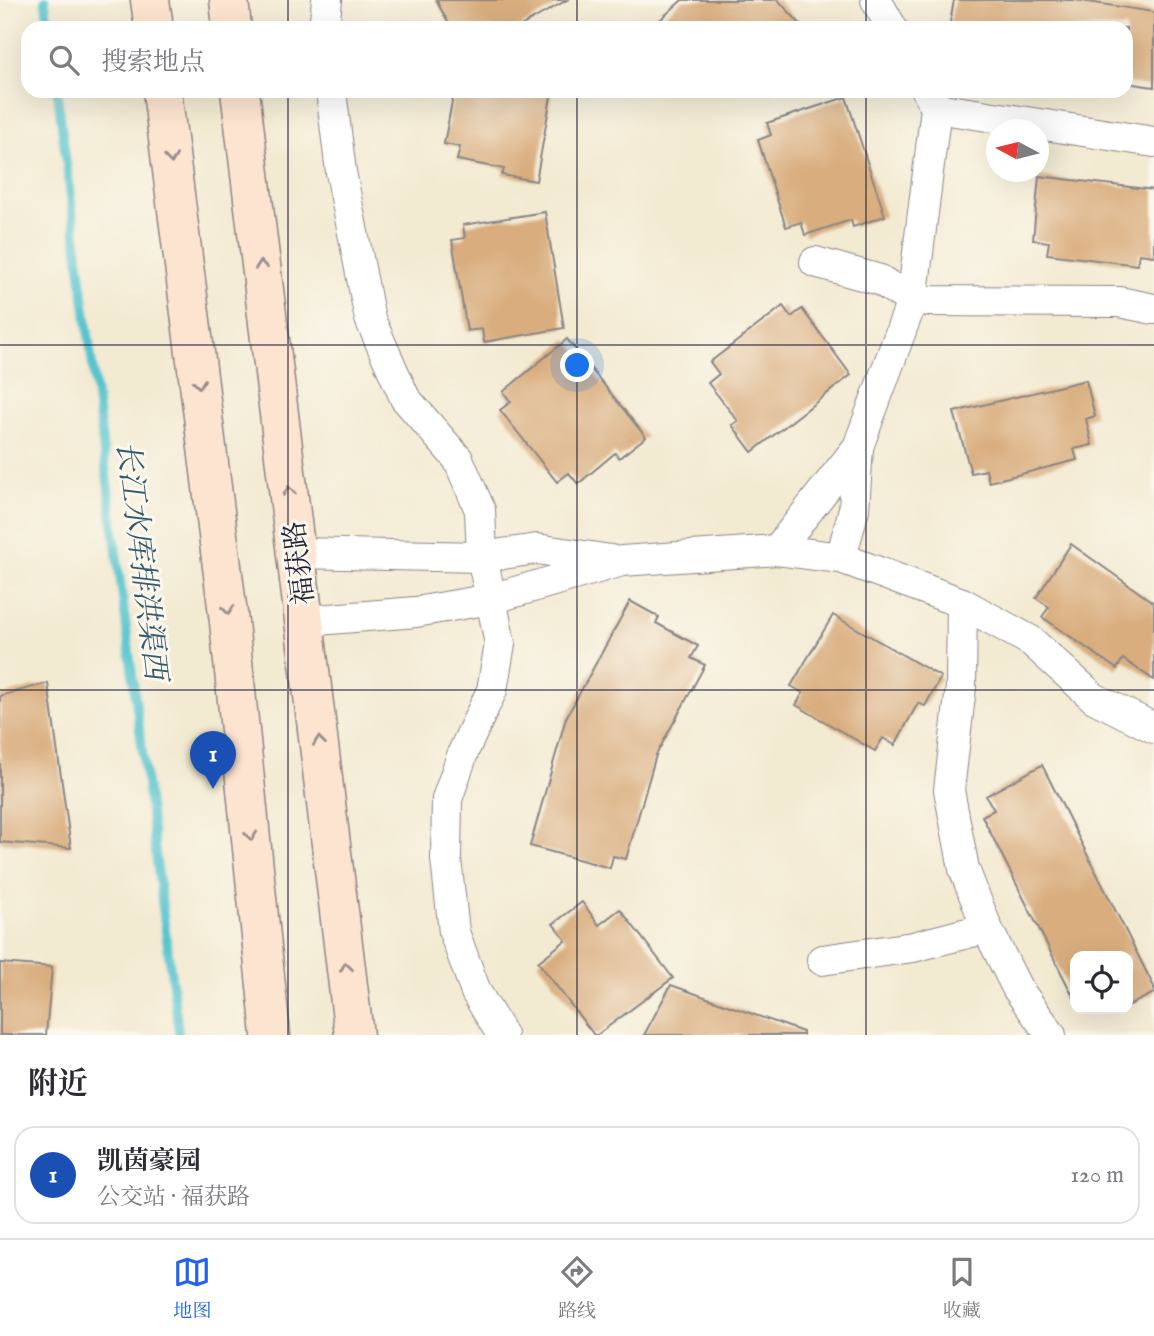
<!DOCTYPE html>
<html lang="zh">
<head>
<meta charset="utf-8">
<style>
	:root { --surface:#fff; --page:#f7f7f7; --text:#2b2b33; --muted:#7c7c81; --line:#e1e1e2; --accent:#2563eb }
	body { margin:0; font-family:"IM FELL English","Noto Serif SC",serif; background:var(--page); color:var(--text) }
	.controls { position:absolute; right:21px; bottom:21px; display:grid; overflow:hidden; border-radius:14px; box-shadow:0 7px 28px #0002 }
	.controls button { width:63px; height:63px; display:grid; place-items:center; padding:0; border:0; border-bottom:2px solid var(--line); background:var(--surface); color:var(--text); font:35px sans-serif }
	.compass { position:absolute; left:986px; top:119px; width:63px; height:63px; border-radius:50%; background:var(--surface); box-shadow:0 7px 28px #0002; rotate:277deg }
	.you { position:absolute; left:578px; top:366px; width:24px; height:24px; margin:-18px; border:5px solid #fff; border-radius:50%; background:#1a73e8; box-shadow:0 0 0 10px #1a73e833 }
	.badge { display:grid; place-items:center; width:46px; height:46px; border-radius:50%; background:var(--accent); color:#fff; font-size:23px; font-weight:700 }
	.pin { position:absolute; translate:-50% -58px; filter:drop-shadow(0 2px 4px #0008) }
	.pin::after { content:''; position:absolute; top:37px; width:24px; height:21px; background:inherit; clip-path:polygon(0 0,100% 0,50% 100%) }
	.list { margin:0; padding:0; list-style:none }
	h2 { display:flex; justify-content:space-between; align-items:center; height:91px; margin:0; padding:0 28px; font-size:30px }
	h2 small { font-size:23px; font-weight:400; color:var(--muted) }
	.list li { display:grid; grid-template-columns:46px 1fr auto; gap:21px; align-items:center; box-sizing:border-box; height:98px; margin:0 14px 14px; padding:0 14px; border:2px solid var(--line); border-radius:21px }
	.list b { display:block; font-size:26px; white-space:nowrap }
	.list p { margin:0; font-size:23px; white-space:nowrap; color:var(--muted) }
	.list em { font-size:23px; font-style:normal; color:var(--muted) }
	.icon { flex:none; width:38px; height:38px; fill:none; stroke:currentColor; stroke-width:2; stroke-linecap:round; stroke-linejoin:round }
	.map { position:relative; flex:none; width:1154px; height:1035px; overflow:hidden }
	.search { position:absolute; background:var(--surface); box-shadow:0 7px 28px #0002; left:21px; right:21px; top:21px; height:77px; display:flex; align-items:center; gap:18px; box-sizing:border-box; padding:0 24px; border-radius:21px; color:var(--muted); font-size:26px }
	.sheet { height:203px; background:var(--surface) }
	nav { display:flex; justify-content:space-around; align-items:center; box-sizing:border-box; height:98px; border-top:2px solid var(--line); background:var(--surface); font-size:19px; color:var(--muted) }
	nav a { display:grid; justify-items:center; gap:4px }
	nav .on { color:var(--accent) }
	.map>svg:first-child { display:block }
</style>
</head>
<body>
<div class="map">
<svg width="1154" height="1035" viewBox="0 0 1154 1035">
	<rect width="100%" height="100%" fill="#fbf7ec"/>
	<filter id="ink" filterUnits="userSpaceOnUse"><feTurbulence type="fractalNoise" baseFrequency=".0143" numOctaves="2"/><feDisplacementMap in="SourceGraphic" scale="14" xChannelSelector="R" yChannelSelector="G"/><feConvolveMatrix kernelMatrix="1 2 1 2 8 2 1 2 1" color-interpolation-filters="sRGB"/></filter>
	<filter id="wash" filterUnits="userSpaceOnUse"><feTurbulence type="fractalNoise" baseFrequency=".00686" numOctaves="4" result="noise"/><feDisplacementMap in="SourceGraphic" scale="28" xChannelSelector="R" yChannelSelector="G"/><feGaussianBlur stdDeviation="1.57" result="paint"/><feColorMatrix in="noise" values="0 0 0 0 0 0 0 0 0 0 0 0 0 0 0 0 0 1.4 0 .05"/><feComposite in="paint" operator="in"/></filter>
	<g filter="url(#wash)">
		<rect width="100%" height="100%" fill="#f3ead2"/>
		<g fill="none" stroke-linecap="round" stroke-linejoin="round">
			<g stroke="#57c4cf" stroke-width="9">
				<polyline points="45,0 49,28"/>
				<polyline points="57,91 179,1035"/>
			</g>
		</g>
		<g id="blocks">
			<g fill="#d9ad7e">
				<polygon points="436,0 567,0 517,28 451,28"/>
				<polygon points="682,0 778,0 804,28 651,28"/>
				<polygon points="954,0 1075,0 1154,12 1154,87 1126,83 1126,28 949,28"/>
				<polygon points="454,91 552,91 536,181 502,175 504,169 457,160 460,147 444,144"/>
				<polygon points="846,97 885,216 853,227 851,220 805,235 801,222 786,227 758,140 771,135 767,123"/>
				<polygon points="1039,176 1154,190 1154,256 1139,254 1137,265 1047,254 1049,242 1033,240"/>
				<polygon points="545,212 564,328 484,342 482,329 467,331 452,240 465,238 463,225"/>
				<polygon points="783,306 791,317 802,309 851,375 752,452 732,425 738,421 708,383 719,374 710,362"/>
				<polygon points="567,339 646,437 619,458 615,453 578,484 569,473 557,482 500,410 511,402 503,392"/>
				<polygon points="1086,380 1095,416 1086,419 1092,445 1074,449 1077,460 989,482 986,470 971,473 954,412"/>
				<polygon points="1071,544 1154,603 1154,680 1123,659 1117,669 1042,617 1049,607 1036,598"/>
				<polygon points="630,601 659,617 656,623 698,646 691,658 705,665 656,755 626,859 613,856 610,868 530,846 566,718"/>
				<polygon points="833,615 941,677 925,706 918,703 895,745 883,738 875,751 796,705 803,693 791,686"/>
				<polygon points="48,683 71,848 0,842 0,696"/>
				<polygon points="1042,765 1154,987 1154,993 1128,1006 1128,956 1075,956 1075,1000 982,816 994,810 986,796"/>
				<polygon points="582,902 599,925 620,909 673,978 597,1035 594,1035 538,962 566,940 553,924"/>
				<polygon points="0,963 52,967 46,1035 0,1035"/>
				<polygon points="671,985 803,1032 803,1035 644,1035"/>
			</g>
		</g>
	</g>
	<g filter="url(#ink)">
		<use href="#blocks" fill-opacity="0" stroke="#8a8686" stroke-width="2"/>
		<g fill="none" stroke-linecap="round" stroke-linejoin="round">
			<defs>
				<g id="street">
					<polyline points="876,0 892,28"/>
					<polyline points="324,28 327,0"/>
					<polyline points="331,91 341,172 370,319 405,398 458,459 480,510 482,557 537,549 611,560"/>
					<polyline points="936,108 1154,142"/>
					<polyline points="815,262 880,280 912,301 1119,302 1154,309"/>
					<polyline points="777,550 858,447 912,301 936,108 927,91"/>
					<polyline points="296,553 482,557 491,599 416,612 305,621"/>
					<polyline points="841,558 854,509 858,447"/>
					<polyline points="962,603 961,687 949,790 964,869 987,928 1017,988 1051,1035"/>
					<polyline points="822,960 913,947 987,928"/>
					<polyline points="502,1035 476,992 454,932 446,859 447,799 464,750 492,690 500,644 491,599 622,561 777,550 841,558 962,603 1031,641 1094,698 1154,728"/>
				</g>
				<g id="secondary">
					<polyline points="150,0 154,28"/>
					<polyline points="229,0 232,28"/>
					<polyline points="162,91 229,622 271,1035"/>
					<polyline points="240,91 354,1035"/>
				</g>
			</defs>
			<use href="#street" stroke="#8a8686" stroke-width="32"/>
			<use href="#secondary" stroke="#8a8686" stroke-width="41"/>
			<use href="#street" stroke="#fff" stroke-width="30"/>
			<use href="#secondary" stroke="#fde4d0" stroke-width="38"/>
		</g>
		<defs><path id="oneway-chevron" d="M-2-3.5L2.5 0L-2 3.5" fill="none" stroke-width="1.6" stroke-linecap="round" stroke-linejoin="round" transform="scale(1.75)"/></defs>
		<g stroke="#9a8d8d">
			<use href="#oneway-chevron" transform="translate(171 159) rotate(83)"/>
			<use href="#oneway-chevron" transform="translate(261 265) rotate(-97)"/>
			<use href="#oneway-chevron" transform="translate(199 384) rotate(83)"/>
			<use href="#oneway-chevron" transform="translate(289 491) rotate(-97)"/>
			<use href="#oneway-chevron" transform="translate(228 610) rotate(83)"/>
			<use href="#oneway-chevron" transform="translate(319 741) rotate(-97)"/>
			<use href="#oneway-chevron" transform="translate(251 836) rotate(84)"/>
			<use href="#oneway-chevron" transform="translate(346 967) rotate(-97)"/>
		</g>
	</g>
	<path fill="none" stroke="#22223b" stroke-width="2" stroke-opacity="0.55" d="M 288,0 L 288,28M 577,0 L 577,28M 866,0 L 866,28M 288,91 L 288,1035M 577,91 L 577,1035M 866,91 L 866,1035M 0,345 L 1154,345M 0,690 L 1154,690"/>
	<g text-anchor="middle" stroke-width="6" stroke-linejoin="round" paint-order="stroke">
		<g font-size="28" fill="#22223b" stroke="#fbf7ec">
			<text transform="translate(298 563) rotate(-97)" y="10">福获路</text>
		</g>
		<g font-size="30" font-style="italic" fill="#355b6f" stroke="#fbf7ec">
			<text transform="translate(142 560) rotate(83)" y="10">长江水库排洪渠西</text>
		</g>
	</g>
</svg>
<div class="controls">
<button><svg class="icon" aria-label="locate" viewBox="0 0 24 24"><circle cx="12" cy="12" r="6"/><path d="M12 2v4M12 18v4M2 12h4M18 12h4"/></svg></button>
</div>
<svg class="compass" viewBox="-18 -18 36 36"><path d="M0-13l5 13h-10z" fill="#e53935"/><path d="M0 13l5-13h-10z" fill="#7c7c81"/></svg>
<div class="you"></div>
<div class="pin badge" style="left:213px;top:789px;background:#1a4fb4">1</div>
<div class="search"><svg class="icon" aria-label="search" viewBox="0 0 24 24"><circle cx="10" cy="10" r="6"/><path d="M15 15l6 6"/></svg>搜索地点</div>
</div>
<section class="sheet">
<h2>附近<small></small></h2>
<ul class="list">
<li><span class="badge" style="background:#1a4fb4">1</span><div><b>凯茵豪园</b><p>公交站 · 福获路</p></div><em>120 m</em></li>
</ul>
</section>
<nav>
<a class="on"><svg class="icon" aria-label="map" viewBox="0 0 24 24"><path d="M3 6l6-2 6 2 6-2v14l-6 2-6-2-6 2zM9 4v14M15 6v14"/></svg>地图</a>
<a><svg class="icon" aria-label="directions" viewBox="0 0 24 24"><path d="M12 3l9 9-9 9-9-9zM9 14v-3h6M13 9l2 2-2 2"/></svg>路线</a>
<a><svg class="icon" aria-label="saved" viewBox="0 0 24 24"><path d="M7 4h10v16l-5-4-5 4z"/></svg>收藏</a>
</nav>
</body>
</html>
